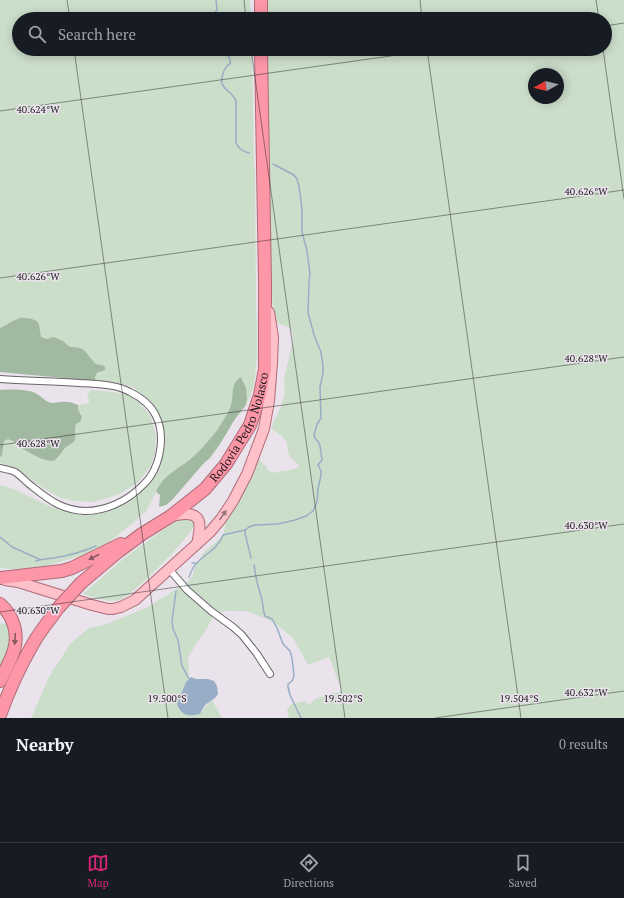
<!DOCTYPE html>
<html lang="en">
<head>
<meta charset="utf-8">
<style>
	:root { --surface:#171b24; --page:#242831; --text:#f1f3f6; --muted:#9ea1a6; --line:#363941; --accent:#db2777 }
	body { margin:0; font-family:"PT Serif",serif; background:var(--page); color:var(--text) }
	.compass { position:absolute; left:528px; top:68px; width:36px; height:36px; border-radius:50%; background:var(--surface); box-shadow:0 2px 10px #0003; rotate:262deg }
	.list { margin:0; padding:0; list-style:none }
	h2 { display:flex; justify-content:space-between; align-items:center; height:52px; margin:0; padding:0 16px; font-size:17px }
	h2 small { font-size:13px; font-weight:400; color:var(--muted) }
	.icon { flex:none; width:22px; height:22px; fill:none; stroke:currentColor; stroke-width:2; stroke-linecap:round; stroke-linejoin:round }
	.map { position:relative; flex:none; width:624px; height:718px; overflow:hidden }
	.search { position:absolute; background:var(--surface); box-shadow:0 2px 10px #0003; left:12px; right:12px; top:12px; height:44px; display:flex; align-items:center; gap:10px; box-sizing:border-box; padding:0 14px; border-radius:22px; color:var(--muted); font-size:15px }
	.sheet { height:124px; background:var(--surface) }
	nav { display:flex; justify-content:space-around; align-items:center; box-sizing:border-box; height:56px; border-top:1px solid var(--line); background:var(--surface); font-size:11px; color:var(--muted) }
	nav a { display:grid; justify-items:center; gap:2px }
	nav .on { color:var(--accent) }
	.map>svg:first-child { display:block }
</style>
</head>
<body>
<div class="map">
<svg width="624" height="718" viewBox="0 0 624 718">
	<rect width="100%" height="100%" fill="#eae3ec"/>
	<g fill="#cbdeca" fill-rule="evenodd">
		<path d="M 0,0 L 250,0 L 251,19 L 19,19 L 19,49 L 252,49 L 254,165 L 255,169 L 256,303 L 257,329 L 257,358 L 254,385 L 252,391 L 246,405 C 248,395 246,388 242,379 L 235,383 L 234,386 L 231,406 L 219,428 L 195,455 L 168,476 L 161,483 L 156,492 L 146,511 L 134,522 L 99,550 L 80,556 L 60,562 L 37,568 L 12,569 L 0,568 L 0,485 C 23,489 42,507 65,511 L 103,509 L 149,483 L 161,466 L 165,444 L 161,421 L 149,401 L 133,387 L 117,383 L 96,381 L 95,377 L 97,373 L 101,372 L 102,365 L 96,364 C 85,353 87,347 70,347 L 63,341 L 47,339 L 41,337 L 40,331 L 25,318 C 13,319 10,325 0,328 Z"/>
		<path d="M 264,0 L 624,0 L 624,718 L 289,718 L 287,710 L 291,704 L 305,701 L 308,704 L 308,706 L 317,698 L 342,691 L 329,657 L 308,665 L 293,638 L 272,621 L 246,611 L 225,611 L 213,617 L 206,630 L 195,646 L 188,658 L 189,678 L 186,682 L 177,704 C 177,705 179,709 179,710 C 184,716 195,717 201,713 C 205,709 206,704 212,700 L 222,718 L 31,718 L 50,675 L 71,643 L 89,628 L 107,624 L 148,607 L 189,581 L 193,575 L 195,566 L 205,551 L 216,542 L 223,535 L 225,527 L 226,512 L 259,460 L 265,465 L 268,470 L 274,473 C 282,470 292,472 299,466 C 297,462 293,461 290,457 C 288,453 288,449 287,444 C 285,436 276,433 271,428 L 282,404 L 285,392 L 284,379 L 293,340 L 293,335 L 290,328 L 273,321 L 265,49 L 605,49 L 605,19 L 265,19 ZM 534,74 L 558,74 L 558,98 L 534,98 Z"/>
		<polygon points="91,390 113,392 128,395 142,405 151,418 156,436 155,454 151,465 138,483 117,495 94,502 75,501 61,498 48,491 13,467 0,463 0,457 2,456 4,441 8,440 11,440 24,449 44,459 50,461 56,459 65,448 73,443 76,424 80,422 81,413 78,409 78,405 82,404 86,404 89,402 89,400 87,395"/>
		<path d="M 183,516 L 193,519 C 193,520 194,524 194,525 C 191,537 131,597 120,600 C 107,602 95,598 83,594 L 128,555 Z"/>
		<polygon points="0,623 7,624 15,629 0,678"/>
	</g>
	<g fill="#a2b9a1">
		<path d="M 20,318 C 27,317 32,319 37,321 L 39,325 L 41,337 L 47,339 L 54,337 L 63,341 L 70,347 C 87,347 85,353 96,364 L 102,365 L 105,367 L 105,370 L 97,373 L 95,377 L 96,381 L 0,372 L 0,328 C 7,325 13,320 20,318 Z"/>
		<path d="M 241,377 L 246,388 L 247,398 L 246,405 L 235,419 L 220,444 L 210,458 L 204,463 L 172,500 L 166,505 L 159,507 L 160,495 L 156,492 C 163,474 183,467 196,454 C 203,447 211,438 218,429 C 221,424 230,410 231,405 C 234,396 230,383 241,377 Z"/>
		<path d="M 0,390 C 10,389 29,389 37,394 C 43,397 46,403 53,403 C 56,403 58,402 60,402 C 67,401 72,402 78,405 L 78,409 L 82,417 L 80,422 L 76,424 C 74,430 76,436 75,440 C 73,444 68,445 65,448 C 62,451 59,457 55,460 C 48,464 30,453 23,449 C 19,446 15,441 10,440 C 7,439 7,440 4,441 L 2,456 L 0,457 Z"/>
	</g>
	<path fill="#98adc6" d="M 191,677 L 196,679 L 208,679 L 214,681 L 217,686 L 218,694 L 215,698 L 205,705 L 200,714 C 189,717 181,716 177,704 L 186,682 Z"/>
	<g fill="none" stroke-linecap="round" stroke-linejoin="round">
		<g stroke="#98adc6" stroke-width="1.5">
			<polyline points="209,19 217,10 216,0"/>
			<path d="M 223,49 C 226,53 232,59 230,64 C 226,66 224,69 223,74 C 217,89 232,90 236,101 L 236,143 C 239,149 242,151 249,153"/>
			<polyline points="245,530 245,533 251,558"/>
			<polyline points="0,537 12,547 39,559"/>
			<path d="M 36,561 C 44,558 51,559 59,557 C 72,555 84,551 96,546"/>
			<polyline points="192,563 196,563"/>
			<polyline points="254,565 257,582 262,600 264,613 265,616 272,619 277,628 283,644 290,651 292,658 294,676 292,681 288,684 288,687 290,695 301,718"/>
			<path d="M 189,577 C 191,572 193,566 197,563 C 206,553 218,549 223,535 L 245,530 L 249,527 L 255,525 L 278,524 L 295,520 L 306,516 L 313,511 L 317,502 L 318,489 L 321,475 L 321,471 L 318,465 L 322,460 L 320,446 L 319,443 L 315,438 L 314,435 L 317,424 L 321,418 L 320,387 L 323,373 L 323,366 L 321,352 L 315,338 L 308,313 L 309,281 L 310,274 L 307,251 L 302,232 L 302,209 L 299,186 L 297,179 L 294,175 L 273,164"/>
			<polyline points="176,591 172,621 173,629 178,640 182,666 189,679"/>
		</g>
		<defs>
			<g id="street">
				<path d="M 0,379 C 26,381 53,381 79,383 C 95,384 116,384 130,392 C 140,397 151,405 156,416 C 165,434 161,461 150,477 C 148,480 145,483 142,486 C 127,501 106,511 85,511 C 60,510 47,498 29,484 C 24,480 20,475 15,472 C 11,470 5,469 0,468"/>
				<polyline points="169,569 187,590 211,611 233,627 242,635 257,654 270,674"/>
			</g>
			<g id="primary">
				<path d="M 171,516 C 200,510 203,518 197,544"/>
				<polyline points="5,580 18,582 92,605 108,609 113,609 121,607 135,600 210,532 221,519 233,501 247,474 264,429 269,401 272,363 273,337 269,312"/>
			</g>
			<g id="highway">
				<polyline points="261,0 261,19"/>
				<polyline points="0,578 62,571 72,568 121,544"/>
				<path id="s1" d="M 81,583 L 119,551 L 142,534 L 171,516 L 205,489 L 226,464 L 250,425 L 260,395 L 265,369 L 265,282 L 261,49"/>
				<path d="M 0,604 C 13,615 19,633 14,650 C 11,660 5,671 0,681"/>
				<path d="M 0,715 C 9,690 20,666 34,642 C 41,630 51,618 59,607"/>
			</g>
		</defs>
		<use href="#street" stroke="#69636a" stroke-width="8"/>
		<use href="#primary" stroke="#ae6b77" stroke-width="12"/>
		<use href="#highway" stroke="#ae6b77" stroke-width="14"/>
		<use href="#street" stroke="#fff" stroke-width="6"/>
		<use href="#primary" stroke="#fec1ca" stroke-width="10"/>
		<use href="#highway" stroke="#fd97a7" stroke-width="12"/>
		<defs>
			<polyline id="highway-bridge" points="59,607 81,583"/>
		</defs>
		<use href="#highway-bridge" stroke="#ae6b77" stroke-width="14" stroke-linecap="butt"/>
		<use href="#highway-bridge" stroke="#fd97a7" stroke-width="12"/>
	</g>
	<defs><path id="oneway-solid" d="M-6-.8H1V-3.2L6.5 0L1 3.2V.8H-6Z"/></defs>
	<use fill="#98767c" href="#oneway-solid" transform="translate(223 515) rotate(-55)"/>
	<g fill="#8c5862">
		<use href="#oneway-solid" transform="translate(94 557) rotate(153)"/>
		<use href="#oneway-solid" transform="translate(15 639) rotate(93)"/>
	</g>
	<path fill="none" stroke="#1c1a1d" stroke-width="1" stroke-opacity="0.45" d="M 67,0 L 70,19M 244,0 L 246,19M 420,0 L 422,19M 596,0 L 599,19M 605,26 L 624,23M 74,49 L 168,718M 251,49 L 345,718M 427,49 L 521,718M 603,49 L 624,199M 0,111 L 440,49M 0,278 L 624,190M 0,445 L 624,357M 0,612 L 624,524M 435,718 L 624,691"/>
	<g text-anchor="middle" stroke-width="3" stroke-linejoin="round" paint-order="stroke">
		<g font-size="12" fill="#1c1a1d" stroke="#eae3ec">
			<text dy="4" stroke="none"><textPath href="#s1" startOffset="228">Rodovia Pedro Nolasco</textPath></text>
		</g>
	</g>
	<g font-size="10" text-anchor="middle" fill="#1c1a1d" stroke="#eae3ec" stroke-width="3" stroke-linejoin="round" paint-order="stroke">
		<text x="38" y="113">40.624°W</text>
		<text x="586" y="195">40.626°W</text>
		<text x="38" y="280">40.626°W</text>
		<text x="586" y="362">40.628°W</text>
		<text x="38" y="447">40.628°W</text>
		<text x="586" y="529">40.630°W</text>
		<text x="38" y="614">40.630°W</text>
		<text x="586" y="696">40.632°W</text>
		<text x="167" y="702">19.500°S</text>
		<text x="343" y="702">19.502°S</text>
		<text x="519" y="702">19.504°S</text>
	</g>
</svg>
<svg class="compass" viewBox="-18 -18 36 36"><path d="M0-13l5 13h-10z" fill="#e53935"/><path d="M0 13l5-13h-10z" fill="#9ea1a6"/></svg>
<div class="search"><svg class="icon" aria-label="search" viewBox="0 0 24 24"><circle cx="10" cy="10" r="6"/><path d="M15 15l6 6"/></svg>Search here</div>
</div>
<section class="sheet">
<h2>Nearby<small>0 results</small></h2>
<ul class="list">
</ul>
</section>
<nav>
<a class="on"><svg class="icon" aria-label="map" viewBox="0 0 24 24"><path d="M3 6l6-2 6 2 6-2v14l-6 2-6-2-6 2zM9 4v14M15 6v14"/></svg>Map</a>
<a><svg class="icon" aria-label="directions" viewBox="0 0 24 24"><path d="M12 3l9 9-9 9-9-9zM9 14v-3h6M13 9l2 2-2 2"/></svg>Directions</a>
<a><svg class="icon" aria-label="saved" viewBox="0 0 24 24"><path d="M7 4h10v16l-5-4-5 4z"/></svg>Saved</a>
</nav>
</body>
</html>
